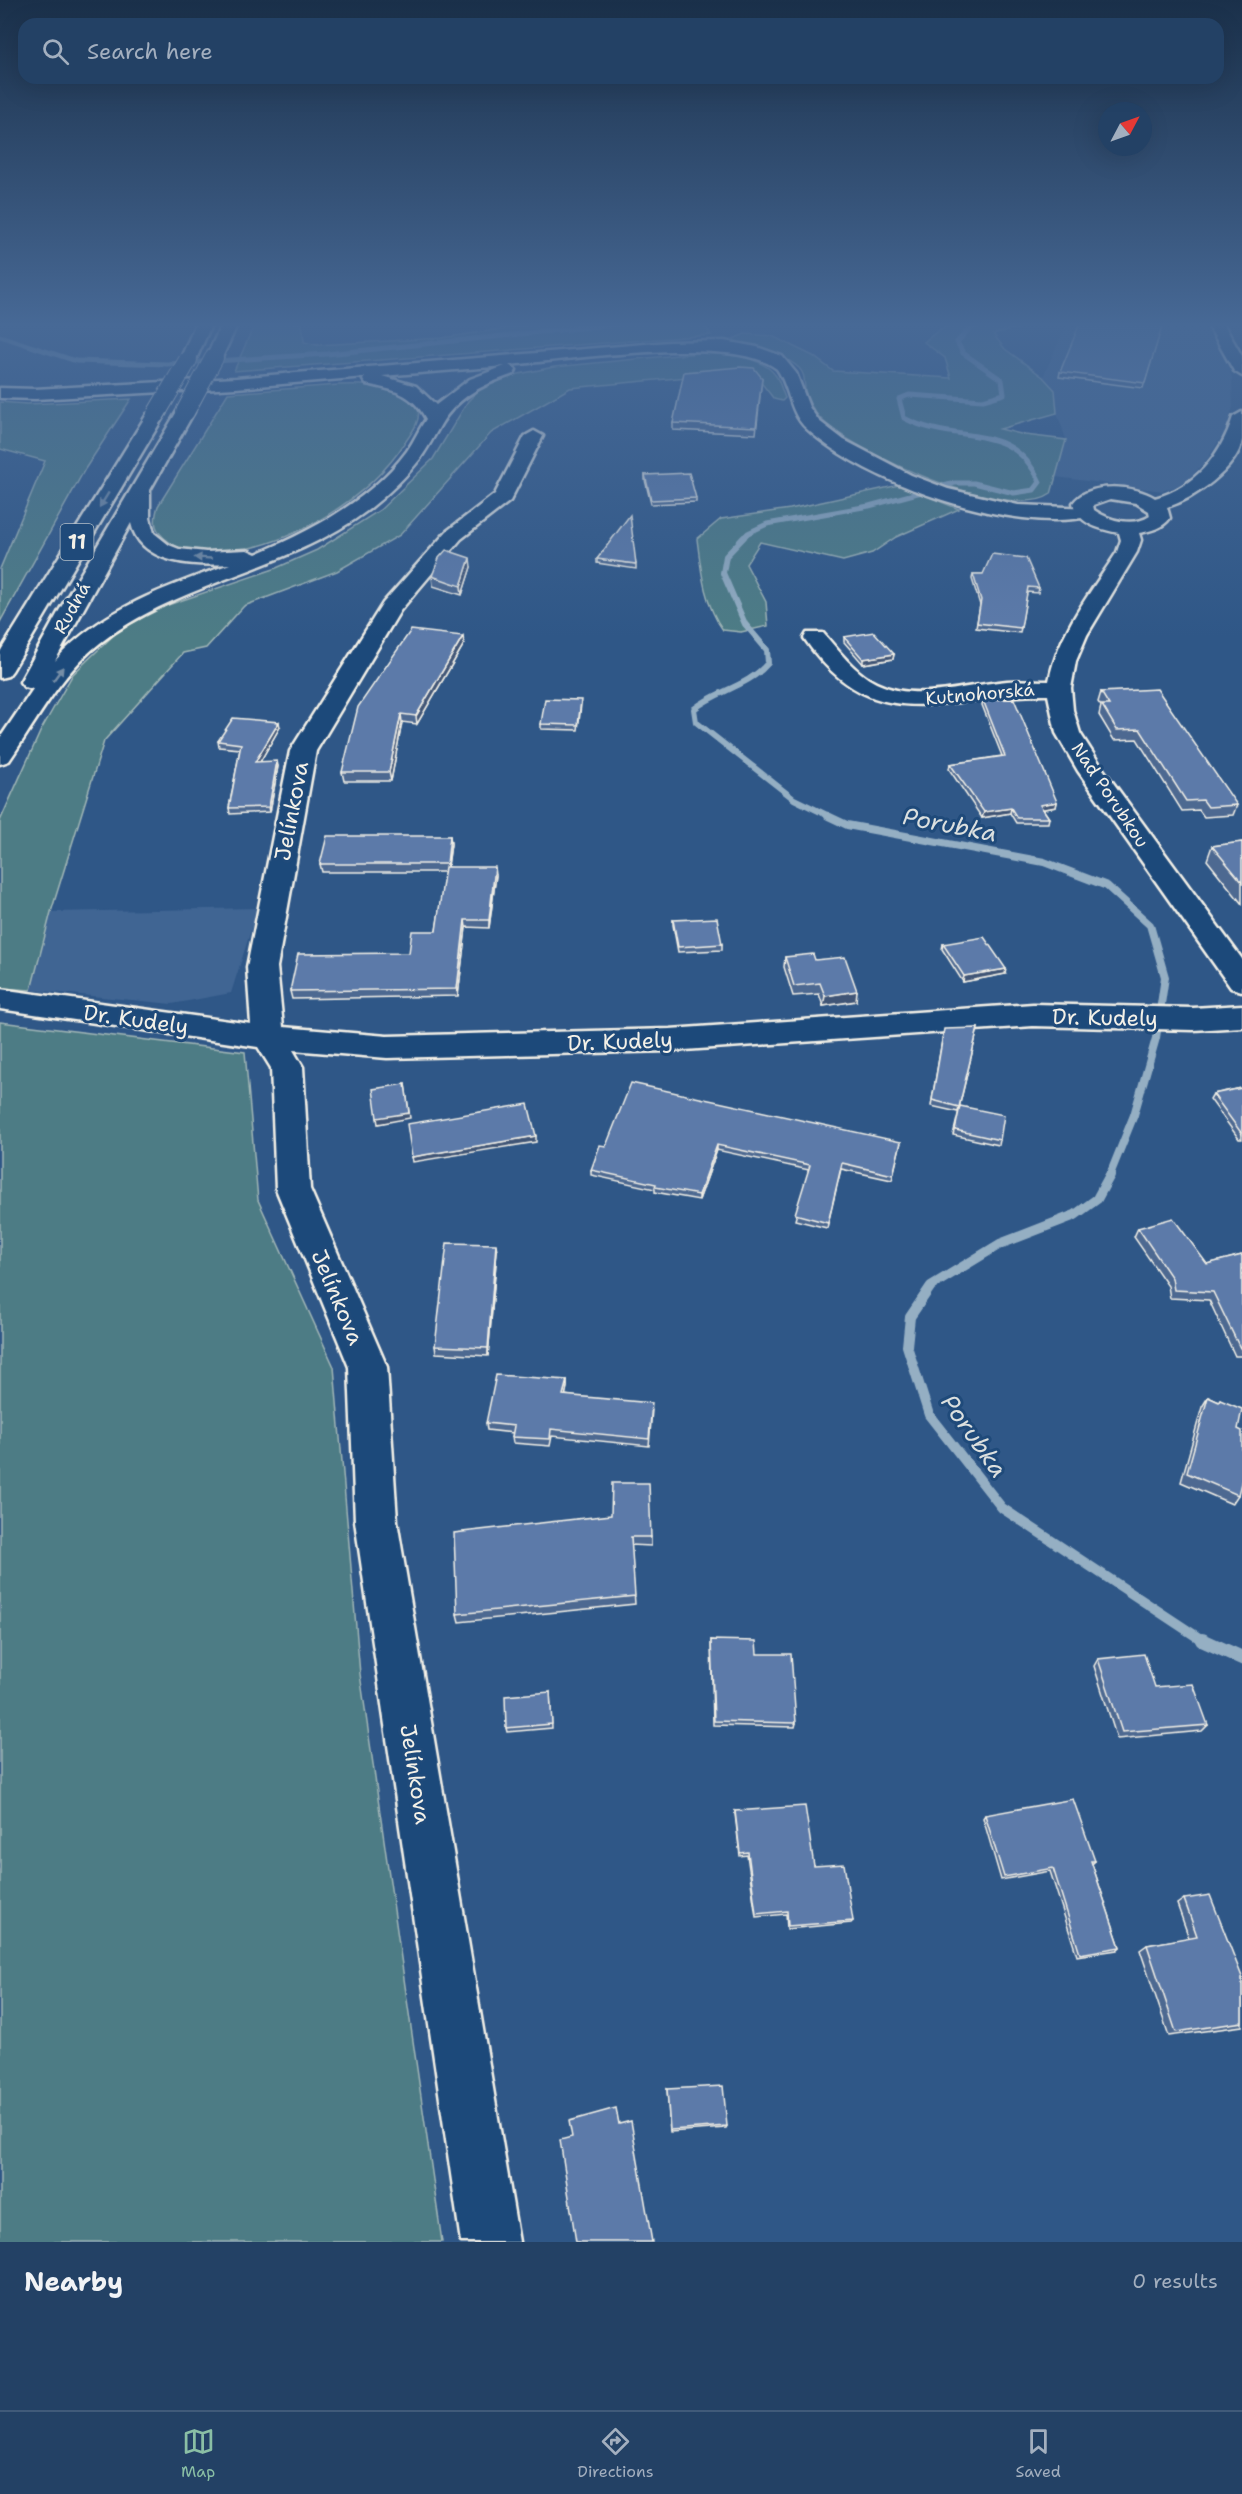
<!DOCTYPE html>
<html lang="en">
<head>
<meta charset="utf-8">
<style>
	:root { --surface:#234165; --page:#2b486b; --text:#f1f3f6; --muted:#a3afbf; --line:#405a79; --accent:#8abfa5 }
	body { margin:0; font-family:"Shantell Sans",sans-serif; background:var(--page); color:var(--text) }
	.compass { position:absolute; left:1098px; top:102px; width:54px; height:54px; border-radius:50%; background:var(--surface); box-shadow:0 6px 24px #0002; rotate:49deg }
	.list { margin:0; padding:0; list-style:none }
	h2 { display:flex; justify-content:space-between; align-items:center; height:78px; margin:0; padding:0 24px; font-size:26px }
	h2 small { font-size:20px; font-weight:400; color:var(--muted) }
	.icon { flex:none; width:33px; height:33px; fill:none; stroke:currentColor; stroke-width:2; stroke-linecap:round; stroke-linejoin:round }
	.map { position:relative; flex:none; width:1242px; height:2242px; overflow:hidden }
	.search { position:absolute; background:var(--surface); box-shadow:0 6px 24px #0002; left:18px; right:18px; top:18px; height:66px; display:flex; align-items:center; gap:15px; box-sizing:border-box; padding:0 21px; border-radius:18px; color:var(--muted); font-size:22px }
	.sheet { height:168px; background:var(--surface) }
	nav { display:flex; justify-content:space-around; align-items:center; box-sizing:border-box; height:84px; border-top:2px solid var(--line); background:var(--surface); font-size:16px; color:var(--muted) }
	nav a { display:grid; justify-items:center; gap:3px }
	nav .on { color:var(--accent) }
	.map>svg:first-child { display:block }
</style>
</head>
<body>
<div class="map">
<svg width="1242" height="2242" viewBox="0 0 1242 2242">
	<rect width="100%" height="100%" fill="#2f5787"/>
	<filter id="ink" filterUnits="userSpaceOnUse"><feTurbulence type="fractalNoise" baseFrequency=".0167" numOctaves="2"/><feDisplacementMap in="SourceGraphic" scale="12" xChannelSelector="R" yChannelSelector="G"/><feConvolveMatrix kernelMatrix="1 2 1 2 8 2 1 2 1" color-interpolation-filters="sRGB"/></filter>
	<g filter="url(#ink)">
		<g fill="#406593">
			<polygon points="1067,323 1204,323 1225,356 1232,378 1233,407 1225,431 1208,458 1185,483 1163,491 1056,477 1066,439 1057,413 1055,390 1043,377"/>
			<polygon points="258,908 231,993 172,1004 31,990 51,912"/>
		</g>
		<g fill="#4e7c85" stroke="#a1b6b6" stroke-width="1.5">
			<polygon points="255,323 302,323 304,342 317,345 442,338 536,324 703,323 711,335 234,371"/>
			<path d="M 959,323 L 1039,323 L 993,334 L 1005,349 L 1043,377 L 1055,390 L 1057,413 L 1000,429 L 1025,435 L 1066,440 L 1051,494 C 1010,524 853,452 820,418 C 815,413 808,401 806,394 C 803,385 807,376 799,368 C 776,347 751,353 733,339 L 745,334 L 772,336 L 813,356 L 833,371 L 951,378 L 945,358 L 924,342 L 940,329 Z"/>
			<path d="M 699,353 C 722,354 761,354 776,376 C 780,382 782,391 785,398 L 782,401 L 774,399 L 752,371 L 570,388 L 491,433 L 400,535 L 337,571 L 244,606 L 206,648 L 183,653 L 104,741 L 51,912 L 31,990 L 0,988 L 0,821 L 41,730 L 73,674 L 119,630 L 165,606 L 274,569 L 317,550 L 380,510 L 433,459 L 468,401 L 482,387 L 504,377 L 554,367 Z"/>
			<path d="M 339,385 C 359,384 411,384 418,408 C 421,420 413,431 406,441 C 370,498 291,546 225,552 C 206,554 184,553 168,541 C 154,531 153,522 158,506 L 228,393 Z"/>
			<polygon points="131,399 85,469 0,622 0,569 45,461 0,449 0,402 27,404"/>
			<path d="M 899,485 L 959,509 L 896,537 L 872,553 L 843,561 L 760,542 L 746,564 L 766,602 L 768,626 L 741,632 L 723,630 C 704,604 701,570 697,539 L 721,519 L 790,509 Z"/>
			<polygon points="0,1022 245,1052 258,1200 334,1367 360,1674 442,2242 0,2242"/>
		</g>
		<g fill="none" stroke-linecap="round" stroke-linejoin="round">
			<g stroke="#95afc3" stroke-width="5">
				<polyline points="0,336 76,361 167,364 327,354 628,323"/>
				<path d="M 742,539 L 748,533 L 767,524 L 869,506 L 955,483 L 974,483 L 1014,493 L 1034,490 L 1040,482 C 1011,419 957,446 904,418 L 899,399 L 909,395 L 983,400 L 1004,394 L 1002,380 L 963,353 L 957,342 L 970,328 L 986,323"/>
			</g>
			<path stroke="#95afc3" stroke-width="6" d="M 744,537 L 726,556 L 723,573 L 745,624 L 767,650 L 768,663 C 748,687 717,690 694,709 L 696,722 L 794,799 L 831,817"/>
			<polyline stroke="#95afc3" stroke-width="8" points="828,816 847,825 1044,862 1107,886 1150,925 1165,977 1156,1038 1134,1115 1109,1177"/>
			<polyline stroke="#95afc3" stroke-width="10" points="1110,1175 1097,1199 1075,1215 1000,1244 931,1286 910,1317 907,1346 929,1415 1002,1508 1205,1642"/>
			<polyline stroke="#95afc3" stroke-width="14" points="1202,1640 1242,1658"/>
			<defs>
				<g id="minor">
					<polygon points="1207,323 1223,323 1242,356 1242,376 1234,371"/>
					<path d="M 1242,412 C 1242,421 1242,431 1242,440 C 1238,468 1193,500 1167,507 L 1170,518 C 1163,528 1151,531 1139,533 L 1141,540 L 1137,552 L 1087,635 L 1076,661 L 1071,688 L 1073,710 L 1080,733 L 1103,769 L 1242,959 L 1242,991 L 1231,988 L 1078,771 L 1056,733 L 1048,695 C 946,693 875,742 804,638 L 807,633 L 823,633 C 839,651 854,672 876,683 C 917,703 965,685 1007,681 C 1021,680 1035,681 1049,681 C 1058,633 1091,592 1117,552 L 1121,540 L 1119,533 C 1099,529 1078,524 1073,503 C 1089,481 1134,485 1155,498 C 1195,487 1221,455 1233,417 ZM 1110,499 L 1136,503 L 1149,511 L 1150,516 C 1133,527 1110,521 1094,510 L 1093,505 Z"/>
					<polygon points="534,431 543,436 510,501 461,539 400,611 316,751 277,967 283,1027 387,1036 670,1029 1033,1004 1193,1008 1242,1005 1242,1027 1193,1030 1033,1026 670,1051 387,1058 293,1050 303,1067 310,1189 387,1367 397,1521 519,2242 461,2242 355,1521 349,1367 276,1189 271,1068 258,1047 0,1009 0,989 251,1024 247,967 290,751 383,603 447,531 495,494 525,436"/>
				</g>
				<g id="highway">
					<polygon points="196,323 212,323 194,364 182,364 180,360"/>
					<polygon points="222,323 238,323 220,362 208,362 206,358"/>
					<path d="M 724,341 L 757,347 L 782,356 L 796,373 L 809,407 L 819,421 L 844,440 L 911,475 L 948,489 L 1018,505 L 1092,508 L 1095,512 L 1092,516 C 1015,535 865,483 807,429 C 789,413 790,388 777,369 C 734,334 568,360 509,365 L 516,370 L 514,374 C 485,383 457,397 441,424 C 434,436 428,448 420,459 C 405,478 387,495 368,510 C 287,571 180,581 100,643 C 60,674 37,721 9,761 L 0,764 L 0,738 L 33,689 L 24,687 L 20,682 L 60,609 L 179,408 L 191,408 L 194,412 L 150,490 L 150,518 L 154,533 L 169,545 L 179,549 L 206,552 L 247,550 L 256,554 C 311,531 371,500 407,451 C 414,441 419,429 426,419 C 412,392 393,390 366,384 L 363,380 L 365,377 L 236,388 L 35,399 L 0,398 L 0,388 L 35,389 L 236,378 L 669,342 ZM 505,366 L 470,379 L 436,405 L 416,386 L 382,376 ZM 131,523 C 140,565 195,566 230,564 C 167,587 100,609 55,661 Z"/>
					<polygon points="156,409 165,414 12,671 8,676 0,678 0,652 147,414"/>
				</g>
			</defs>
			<use href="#minor" stroke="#f4f1e8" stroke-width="5"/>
			<use href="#highway" stroke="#f4f1e8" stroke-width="5"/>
			<use href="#minor" fill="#1f4a7a" fill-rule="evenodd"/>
			<use href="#highway" fill="#1f4a7a" fill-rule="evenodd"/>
			<defs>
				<g id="highway-bridge">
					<polyline points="185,412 214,358"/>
					<polyline points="156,414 188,360"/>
				</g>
			</defs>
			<use href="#highway-bridge" stroke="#f4f1e8" stroke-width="20" stroke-linecap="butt"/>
			<use href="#highway-bridge" stroke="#1f4a7a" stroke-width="18"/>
		</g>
		<g fill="#4e6991" stroke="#f4f1e8" stroke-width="1.5">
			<polygon points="1163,323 1143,388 1059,377 1060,372"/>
			<polygon points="762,378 756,434 673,430 673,423"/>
			<polygon points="645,475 696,498 696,502 651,504 645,480"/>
			<polygon points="597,559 636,564 636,569 597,563"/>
			<polygon points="471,567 462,595 433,586 432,576"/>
			<polygon points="973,574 983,574 1039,588 1038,593 1027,592 1020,633 976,628 980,605 972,579"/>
			<polygon points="844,637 894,654 893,659 863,664 844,642"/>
			<polygon points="464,644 417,724 402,722 391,781 344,781 342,772"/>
			<polygon points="1101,692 1237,805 1233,815 1204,817 1199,810 1182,811 1137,739 1114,740 1099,715 1101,706 1098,702"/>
			<polygon points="983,700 1057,802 1056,807 1043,809 1049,818 1048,823 1016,823 1010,813 982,818 949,769 950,764 1002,756 982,705"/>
			<polygon points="581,705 578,730 541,729 541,724"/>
			<polygon points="280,727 260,762 278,766 270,812 230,814 229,808 240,749 219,747 218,741"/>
			<polygon points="450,836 451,844 448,867 496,875 489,928 466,927 458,996 292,999 290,991 409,953 436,931 445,872 322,872 320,864"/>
			<polygon points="1242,842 1242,904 1207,860 1212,846"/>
			<polygon points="673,920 722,944 722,950 678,952 673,925"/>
			<polygon points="943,944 1005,974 963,982 942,949"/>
			<polygon points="785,957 815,960 856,1001 823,1006 819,994 793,996 784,967"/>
			<polygon points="978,1028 958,1112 931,1106 943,1034"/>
			<polygon points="1242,1088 1242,1139 1239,1139 1210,1099 1213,1094"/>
			<polygon points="960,1106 1000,1140 999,1145 953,1135"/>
			<polygon points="901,1142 892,1180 841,1169 827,1228 795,1220 809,1170 717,1150 699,1200 655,1192 655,1189 591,1175 591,1170 606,1146"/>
			<polygon points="1138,1228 1207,1264 1242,1255 1242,1356 1235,1356 1209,1300 1170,1298 1168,1286 1134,1237"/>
			<polygon points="497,1251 488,1356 436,1353 435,1346"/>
			<polygon points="567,1380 567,1387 565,1395 652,1410 649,1446 552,1436 550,1446 513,1443 512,1437 513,1433 487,1430 486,1423"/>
			<polygon points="1208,1397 1219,1402 1220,1400 1238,1429 1238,1495 1232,1504 1181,1482 1202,1407"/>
			<polygon points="611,1515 651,1537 651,1546 631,1545 635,1604 459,1622 457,1614"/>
			<polygon points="711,1640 757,1654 796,1723 795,1727 713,1725"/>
			<polygon points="1098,1659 1155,1687 1208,1725 1202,1731 1117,1739 1094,1666"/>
			<polygon points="550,1692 552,1728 507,1732 506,1728"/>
			<polygon points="735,1811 814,1866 853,1921 851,1923 787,1929 786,1914 756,1917 747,1855 740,1856 735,1814"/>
			<polygon points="985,1815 1095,1861 1092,1864 1120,1947 1117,1950 1077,1956 1050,1871 1001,1880 983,1818"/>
			<polygon points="1184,1899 1242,1977 1242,2026 1169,2036 1140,1950 1147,1945 1189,1938 1177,1904"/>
			<polygon points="667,2089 727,2126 726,2128 670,2132"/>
		</g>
		<g fill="#405576" stroke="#f4f1e8" stroke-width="1.5">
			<polygon points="470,558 471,567 462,595 461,586"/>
			<polygon points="463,636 464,644 417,724 416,716"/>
			<polygon points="894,654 893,659 863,664 863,659"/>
			<polygon points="401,714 402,722 391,781 389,772"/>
			<polygon points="279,722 280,727 257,767 255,762"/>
			<polygon points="277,761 278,766 270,812 269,807"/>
			<polygon points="1057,802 1056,807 1038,810 1040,805"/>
			<polygon points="1011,808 1010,813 982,818 984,812"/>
			<polygon points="450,836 451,844 447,872 447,864"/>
			<polygon points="495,867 496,875 489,928 489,920"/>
			<polygon points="465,920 466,927 458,996 457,989"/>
			<polygon points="1006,969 1005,974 963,982 964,976"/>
			<polygon points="857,991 856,1001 823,1006 825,996"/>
			<polygon points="405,1084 410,1118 378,1124 377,1118"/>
			<polygon points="536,1136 536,1142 413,1162 412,1157"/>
			<polygon points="717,1145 717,1150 699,1200 699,1195"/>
			<polygon points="496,1244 497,1251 488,1356 488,1348"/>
			<polygon points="567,1380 567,1387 564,1402 563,1395"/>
		</g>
		<g fill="#5b7aa9" stroke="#f4f1e8" stroke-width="1.5">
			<polygon points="1080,323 1163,323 1145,383 1060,372"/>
			<polygon points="740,367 754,368 762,378 756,427 673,423 684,372"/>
			<polygon points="689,473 696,498 651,500 645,475"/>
			<polygon points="630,515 636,564 597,559"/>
			<polygon points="446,550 470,558 461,586 432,576 439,558"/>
			<polygon points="992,554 1026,558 1039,588 1028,587 1021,628 977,623 981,600 973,574 983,574"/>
			<polygon points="411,630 463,636 416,716 401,714 389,772 342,772 358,707"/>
			<polygon points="874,632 894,654 863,659 844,637"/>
			<polygon points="1157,689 1237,805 1208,807 1203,800 1186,801 1140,729 1117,730 1102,705 1109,705 1101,692"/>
			<polygon points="545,699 581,700 578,725 541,724"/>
			<polygon points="1014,699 1057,802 1040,805 1049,818 1017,818 1011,808 984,812 950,764 1005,756 983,700"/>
			<polygon points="233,718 279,722 255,762 277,761 269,807 229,808 241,744 218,741"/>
			<polygon points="327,836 450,836 447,864 320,864"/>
			<polygon points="1242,842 1242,882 1212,846"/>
			<polygon points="445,867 495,867 489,920 465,920 457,989 290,991 298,954 409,953 412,931 436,931"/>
			<polygon points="717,918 722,944 678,947 673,920"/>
			<polygon points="984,937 1006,969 964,976 943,944"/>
			<polygon points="813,954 815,960 845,957 857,991 825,996 820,983 794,986 785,957"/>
			<polygon points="978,1028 959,1107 932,1100 944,1029"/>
			<polygon points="631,1083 901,1142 893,1175 842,1163 828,1223 795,1214 810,1165 717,1145 699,1195 655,1187 656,1184 591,1170 600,1145 606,1146"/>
			<polygon points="405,1084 409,1113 377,1118 373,1089"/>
			<polygon points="1242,1088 1242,1134 1213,1094"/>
			<polygon points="528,1104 536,1136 412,1157 407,1124"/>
			<polygon points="960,1106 1004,1115 1000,1140 955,1130"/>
			<polygon points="1173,1218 1207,1264 1242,1255 1242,1348 1240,1348 1213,1292 1174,1290 1172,1278 1138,1228"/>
			<polygon points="447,1243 496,1244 488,1348 435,1346"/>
			<polygon points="496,1375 567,1380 563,1395 652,1403 649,1439 551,1429 550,1439 512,1437 514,1426 486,1423"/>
			<polygon points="1208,1397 1219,1402 1220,1400 1242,1409 1238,1429 1242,1431 1242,1479 1238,1495 1187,1473"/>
			<polygon points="612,1483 649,1483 651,1537 631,1537 635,1596 457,1614 454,1533 611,1515"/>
			<polygon points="711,1640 756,1641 757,1654 791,1654 796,1723 714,1721"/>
			<polygon points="1144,1654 1155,1687 1193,1684 1208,1725 1122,1732 1098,1659"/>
			<polygon points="550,1692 552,1724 506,1728 505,1696"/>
			<polygon points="1073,1799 1095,1861 1091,1861 1120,1947 1080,1954 1053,1868 1004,1877 985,1815"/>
			<polygon points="805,1806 814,1866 844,1864 853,1921 788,1926 787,1911 756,1914 748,1852 740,1853 735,1811"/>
			<polygon points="1210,1895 1242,1977 1242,2022 1176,2032 1147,1945 1197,1936 1184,1899"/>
			<polygon points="723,2086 727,2126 670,2130 667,2089"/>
			<polygon points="616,2108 619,2124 631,2121 652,2242 576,2242 560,2140 572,2137 569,2121"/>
		</g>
		<defs><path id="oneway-solid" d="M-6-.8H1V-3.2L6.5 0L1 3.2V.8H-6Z" transform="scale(1.5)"/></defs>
		<g fill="#748da6">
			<use href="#oneway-solid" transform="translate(104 500) rotate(122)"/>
			<use href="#oneway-solid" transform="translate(203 558) rotate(-177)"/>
			<use href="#oneway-solid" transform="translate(58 674) rotate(-54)"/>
		</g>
	</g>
	<linearGradient id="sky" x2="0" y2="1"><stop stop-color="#1a304a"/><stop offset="0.51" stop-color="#476996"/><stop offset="1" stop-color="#476996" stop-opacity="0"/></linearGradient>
	<rect width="1242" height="637" fill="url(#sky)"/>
	<g text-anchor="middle" stroke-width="6" stroke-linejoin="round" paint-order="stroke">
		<g font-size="18" fill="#f4f1e8" stroke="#1f4a7a">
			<text transform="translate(72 608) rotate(-61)" y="6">Rudná</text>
			<text transform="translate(980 694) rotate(-5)" y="6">Kutnohorská</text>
			<text transform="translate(1110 795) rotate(56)" y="6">Nad Porubkou</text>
		</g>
		<rect fill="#1f4a7a" stroke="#b4bfc7" stroke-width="1.5" x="60.5" y="524" width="33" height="36" rx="4.5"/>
		<g font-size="21" font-weight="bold" fill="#f4f1e8">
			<text x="77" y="549">11</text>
		</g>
		<g font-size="22" fill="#f4f1e8" stroke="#1f4a7a">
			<text transform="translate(291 811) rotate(-79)" y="8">Jelínkova</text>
			<text transform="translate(1105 1017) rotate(1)" y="8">Dr. Kudely</text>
			<text transform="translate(136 1019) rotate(8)" y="8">Dr. Kudely</text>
			<text transform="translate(620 1041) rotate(-2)" y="8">Dr. Kudely</text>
			<text transform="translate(338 1297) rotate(67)" y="8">Jelínkova</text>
			<text transform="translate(416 1774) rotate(81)" y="8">Jelínkova</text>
		</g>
		<g font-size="24" font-style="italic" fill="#dce0df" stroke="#1f4a7a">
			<text transform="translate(950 825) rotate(11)" y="8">Porubka</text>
			<text transform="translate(974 1436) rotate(55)" y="8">Porubka</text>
		</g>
	</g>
</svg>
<svg class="compass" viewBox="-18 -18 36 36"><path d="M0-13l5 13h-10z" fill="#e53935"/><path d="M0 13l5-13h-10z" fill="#a3afbf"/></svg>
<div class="search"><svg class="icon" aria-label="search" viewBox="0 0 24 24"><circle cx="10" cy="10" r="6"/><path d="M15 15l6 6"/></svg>Search here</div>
</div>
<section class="sheet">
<h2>Nearby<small>0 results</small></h2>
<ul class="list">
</ul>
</section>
<nav>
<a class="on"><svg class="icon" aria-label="map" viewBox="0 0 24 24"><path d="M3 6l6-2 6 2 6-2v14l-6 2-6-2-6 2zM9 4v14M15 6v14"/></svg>Map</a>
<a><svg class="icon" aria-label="directions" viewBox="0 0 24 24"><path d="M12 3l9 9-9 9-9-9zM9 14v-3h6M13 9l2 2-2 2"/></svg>Directions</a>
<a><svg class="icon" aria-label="saved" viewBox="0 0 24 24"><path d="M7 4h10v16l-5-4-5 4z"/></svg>Saved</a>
</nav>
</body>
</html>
